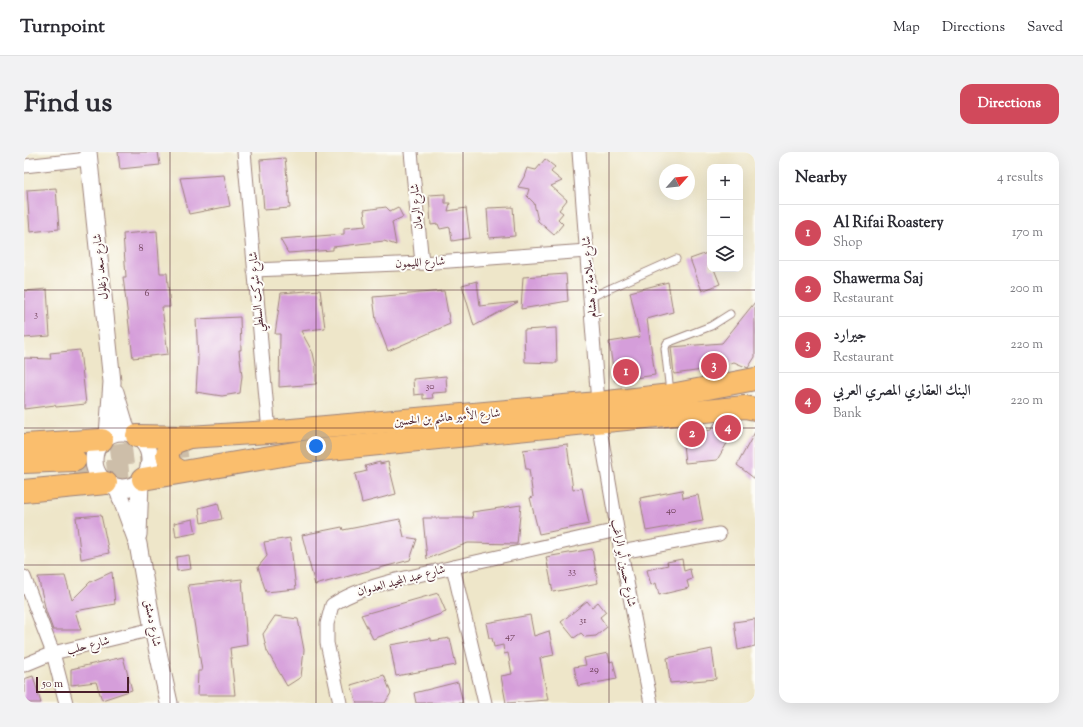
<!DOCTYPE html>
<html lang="en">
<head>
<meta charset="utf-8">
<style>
	:root { --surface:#fff; --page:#f2f2f3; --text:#2b2b33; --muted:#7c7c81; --line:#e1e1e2; --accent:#d1495b }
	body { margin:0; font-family:"Sorts Mill Goudy",Amiri,serif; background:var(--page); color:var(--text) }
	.controls { position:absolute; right:12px; top:12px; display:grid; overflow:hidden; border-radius:8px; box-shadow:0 4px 16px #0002 }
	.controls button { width:36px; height:36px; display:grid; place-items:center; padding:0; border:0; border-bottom:1px solid var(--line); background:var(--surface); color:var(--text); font:20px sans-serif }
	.compass { position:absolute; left:635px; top:12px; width:36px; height:36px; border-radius:50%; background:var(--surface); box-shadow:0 4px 16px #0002; rotate:63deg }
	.scale { position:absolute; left:12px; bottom:10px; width:93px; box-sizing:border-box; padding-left:4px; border:2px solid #4a1f2b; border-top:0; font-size:11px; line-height:14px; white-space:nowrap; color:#4a1f2b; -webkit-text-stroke:3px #fdfcf7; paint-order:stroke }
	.you { position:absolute; left:292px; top:294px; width:14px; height:14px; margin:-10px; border:3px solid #fff; border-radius:50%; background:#1a73e8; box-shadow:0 0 0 6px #1a73e833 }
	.badge { display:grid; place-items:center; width:26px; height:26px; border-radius:50%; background:var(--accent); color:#fff; font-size:13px; font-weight:700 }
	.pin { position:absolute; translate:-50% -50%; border:2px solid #fff; box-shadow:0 1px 4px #0006 }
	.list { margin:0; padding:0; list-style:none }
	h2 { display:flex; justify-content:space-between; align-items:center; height:52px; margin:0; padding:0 16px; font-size:17px }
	h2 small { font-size:13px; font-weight:400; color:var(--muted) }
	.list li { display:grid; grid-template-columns:26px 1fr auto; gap:12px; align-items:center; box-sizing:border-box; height:56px; padding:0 16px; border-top:1px solid var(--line) }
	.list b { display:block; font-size:15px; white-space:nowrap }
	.list p { margin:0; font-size:13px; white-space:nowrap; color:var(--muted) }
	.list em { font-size:13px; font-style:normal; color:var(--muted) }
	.icon { flex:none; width:22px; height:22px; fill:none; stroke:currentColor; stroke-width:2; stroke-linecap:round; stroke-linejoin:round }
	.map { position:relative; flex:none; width:731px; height:551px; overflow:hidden; border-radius:12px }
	header { display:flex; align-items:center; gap:24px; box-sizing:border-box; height:56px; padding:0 20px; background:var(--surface); border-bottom:1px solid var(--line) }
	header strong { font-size:19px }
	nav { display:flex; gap:22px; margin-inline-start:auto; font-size:14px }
	.intro { display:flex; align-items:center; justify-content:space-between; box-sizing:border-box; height:96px; padding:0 24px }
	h1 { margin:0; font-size:28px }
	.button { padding:10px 18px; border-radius:12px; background:var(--accent); color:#fff; font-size:14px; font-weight:700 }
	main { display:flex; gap:24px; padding:0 24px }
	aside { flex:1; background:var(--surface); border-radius:12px; box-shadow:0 4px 16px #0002 }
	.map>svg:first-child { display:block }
</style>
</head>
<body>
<header>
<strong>Turnpoint</strong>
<nav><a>Map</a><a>Directions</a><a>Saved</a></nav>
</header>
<div class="intro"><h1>Find us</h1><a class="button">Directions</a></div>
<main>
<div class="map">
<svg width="731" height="551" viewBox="0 0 731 551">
	<rect width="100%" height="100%" fill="#fdfcf7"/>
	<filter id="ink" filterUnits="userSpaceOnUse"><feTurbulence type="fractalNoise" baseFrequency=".025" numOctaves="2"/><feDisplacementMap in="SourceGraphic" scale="8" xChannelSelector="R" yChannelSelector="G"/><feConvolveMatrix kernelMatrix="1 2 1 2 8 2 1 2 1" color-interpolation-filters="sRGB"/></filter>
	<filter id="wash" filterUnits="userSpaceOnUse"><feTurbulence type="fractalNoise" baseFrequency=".012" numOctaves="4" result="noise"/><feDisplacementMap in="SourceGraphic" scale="16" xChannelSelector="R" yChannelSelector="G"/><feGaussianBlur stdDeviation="0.9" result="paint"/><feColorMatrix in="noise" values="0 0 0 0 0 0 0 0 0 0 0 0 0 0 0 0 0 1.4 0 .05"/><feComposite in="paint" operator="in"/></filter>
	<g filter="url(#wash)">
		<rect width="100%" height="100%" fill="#eee6c9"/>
		<g id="blocks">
			<g fill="#d59eda">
				<polygon points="94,0 134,0 136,13 96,17"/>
				<polygon points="261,6 266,56 240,58 236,8"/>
				<polygon points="521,7 531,15 527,20 538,29 527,34 543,48 535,58 539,61 534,67 539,72 530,83 514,69 510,51 503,44 505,37 494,35 500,25 503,16 512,18"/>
				<polygon points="200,23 206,54 165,62 156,26"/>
				<polygon points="32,36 35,77 6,80 3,38"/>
				<polygon points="421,42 421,51 426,51 424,59 442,56 446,86 428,89 426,75 416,77 414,72 407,73 405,43"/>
				<polygon points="362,55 366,59 374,55 379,65 368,70 372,93 360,89 309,95 309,98 264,101 256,87 320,82 320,76 342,74 340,58"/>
				<polygon points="489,55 491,84 465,86 463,56"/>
				<polygon points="133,79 136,121 143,121 146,155 138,155 144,202 109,206 99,125 102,125 99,82"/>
				<polygon points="686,100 686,117 690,117 696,132 678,139 666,107"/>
				<polygon points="542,122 544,149 497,157 499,125"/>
				<polygon points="453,129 456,154 494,150 450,174 438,133"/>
				<polygon points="644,130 649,160 623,167 631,223 591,229 585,190 616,185 606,140"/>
				<polygon points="23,137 26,184 0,186 0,139"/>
				<polygon points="296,138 301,176 277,179 289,201 292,215 292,232 255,235 256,182 251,182 257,141"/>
				<polygon points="420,139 426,172 364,199 352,168 349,145"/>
				<polygon points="731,150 731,205 724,216 710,210 686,217 650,222 647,195 698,191"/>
				<polygon points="216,165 217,198 215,198 218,224 216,241 198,244 172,240 174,207 172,167"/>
				<polygon points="532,176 533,211 501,210 500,178"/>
				<polygon points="56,198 62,252 32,255 31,253 0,257 0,206 27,207 26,201"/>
				<polygon points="422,224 423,240 408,241 409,246 399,247 399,242 390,243 389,227"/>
				<polygon points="695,270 711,278 693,308 661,311 658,282 687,278 691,271"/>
				<polygon points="731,280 731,327 713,313"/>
				<polygon points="543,292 549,338 558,336 565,372 515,382 506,346 509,345 505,317 502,317 499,298"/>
				<polygon points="356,310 356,312 364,310 372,342 338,351 331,322 343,319 341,314"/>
				<polygon points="658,338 659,346 674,343 679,369 622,379 616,346"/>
				<polygon points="194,351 198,367 177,371 175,356"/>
				<polygon points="497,353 493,392 444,391 403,407 399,366 449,366 448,360"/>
				<polygon points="77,363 85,401 57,407 52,365"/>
				<polygon points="169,367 172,381 152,385 150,371"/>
				<polygon points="376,367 380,385 393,387 386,408 291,433 278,383 318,375 319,378"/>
				<polygon points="266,386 272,437 242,440 234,415 243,404 240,390"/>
				<polygon points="568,397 574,431 529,440 522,405"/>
				<polygon points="165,403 167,417 153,419 152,405"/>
				<polygon points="658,407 660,419 666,417 668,427 663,429 665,436 635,443 632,431 627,433 623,418 644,413 643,410"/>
				<polygon points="88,420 91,452 51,459 57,478 29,478 22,459 14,425 41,424 48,448 66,430"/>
				<polygon points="218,427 223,493 206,496 211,543 173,543 174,519 178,519 164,433"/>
				<polygon points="414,441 422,460 349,487 337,463"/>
				<polygon points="563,449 568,455 574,450 582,460 576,465 583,475 572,484 561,485 557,481 550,486 537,470"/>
				<polygon points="506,463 510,484 525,479 530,503 516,506 524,548 482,551 477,524 488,522 484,501 480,502 479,493 470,495 468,486 465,486 462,471"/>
				<polygon points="251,464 274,467 280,498 277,525 263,534 243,499 239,482"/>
				<polygon points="731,467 731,494 714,498 710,470"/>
				<polygon points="407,486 407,489 426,486 432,513 372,524 366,493"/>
				<polygon points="688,497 692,527 646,531 643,506"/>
				<polygon points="584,501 586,510 589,509 593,527 554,534 550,515 562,513 560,506"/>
				<polygon points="99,505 108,538 78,548 72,530 47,533 47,517"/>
				<polygon points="360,523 367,541 361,551 333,551 327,533"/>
				<polygon points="9,524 17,551 0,551 0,527"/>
				<polygon points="434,530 439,551 392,551 390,541"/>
			</g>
		</g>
	</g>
	<g filter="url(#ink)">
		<use href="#blocks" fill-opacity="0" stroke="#9c827a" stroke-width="1"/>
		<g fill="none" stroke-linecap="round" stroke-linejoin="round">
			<g stroke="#cdbea9" stroke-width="22" stroke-dasharray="22 11" stroke-linecap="butt">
				<polyline points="54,307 163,294"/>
				<polyline points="50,322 152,313"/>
			</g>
			<defs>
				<g id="service">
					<polyline points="567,145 652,107"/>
					<polyline points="646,240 641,196 643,191 687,174 706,162"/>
				</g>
				<g id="minor">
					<polyline points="220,0 245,280"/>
					<polyline points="387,0 398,111"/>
					<polyline points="555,0 574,251"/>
					<polyline points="0,14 64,7"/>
					<polyline points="230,118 398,111 563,99"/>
					<polyline points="575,271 597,400 627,551"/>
					<polyline points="597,400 695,382"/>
					<polyline points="429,415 461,551"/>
					<polyline points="0,425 29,501 42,551"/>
					<polyline points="0,513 29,501 129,477"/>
					<path d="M 316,551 L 303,491 L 303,472 L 308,453 C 328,440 349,434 372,428 L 593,378"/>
				</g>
				<g id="tertiary">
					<polyline points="64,0 88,230 84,283"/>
					<polyline points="91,240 103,280"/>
					<circle cx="98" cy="308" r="28"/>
					<polyline points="93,335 114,392 129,477 145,551"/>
					<polyline points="114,383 116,330"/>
				</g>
				<g id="trunk">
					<polyline points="113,284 165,285 245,280 574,251 647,243 731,227"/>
					<polyline points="0,293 78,288"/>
					<polyline points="0,310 51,308"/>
					<polyline points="157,320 146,313 143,302 149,291 165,285"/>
					<polyline points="119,327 276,300 721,255 731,257"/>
					<polyline points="0,339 82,331"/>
				</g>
			</defs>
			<use href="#service" stroke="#9c827a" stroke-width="9"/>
			<use href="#minor" stroke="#9c827a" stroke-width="15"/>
			<use href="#tertiary" stroke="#9c827a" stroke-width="19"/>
			<use href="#trunk" stroke="#9c827a" stroke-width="24"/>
			<use href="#service" stroke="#fff" stroke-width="7"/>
			<use href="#minor" stroke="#fff" stroke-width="13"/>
			<use href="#tertiary" stroke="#fff" stroke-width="17"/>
			<use href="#trunk" stroke="#fabe6d" stroke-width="22"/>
		</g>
	</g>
	<path fill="none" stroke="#4a1f2b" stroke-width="1" stroke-opacity="0.55" d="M 146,0 L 146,551M 292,0 L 292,551M 439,0 L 439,551M 585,0 L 585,551M 0,138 L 731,138M 0,276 L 731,276M 0,413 L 731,413"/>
	<g text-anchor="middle" stroke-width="4" stroke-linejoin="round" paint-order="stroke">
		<g font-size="10" fill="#6d3f57">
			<text x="117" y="99">8</text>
			<text x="123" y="144">6</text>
			<text x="12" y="165">3</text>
			<text x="406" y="237">30</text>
			<text x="647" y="361">40</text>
			<text x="548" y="422">33</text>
			<text x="559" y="471">31</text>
			<text x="486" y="487">47</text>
			<text x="570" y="520">29</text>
		</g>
		<g font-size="12" fill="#4a1f2b" stroke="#fdfcf7">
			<text transform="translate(392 55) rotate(-95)" y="4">شارع الرمان</text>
			<text transform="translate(396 110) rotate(-3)" y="4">شارع الليمون</text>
			<text transform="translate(76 115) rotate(-96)" y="4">شارع سعد زغلول</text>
			<text transform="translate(565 125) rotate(-95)" y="4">شارع سلامة بن هشام</text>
			<text transform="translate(232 140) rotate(-95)" y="4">شارع شوكت السلطي</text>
			<text transform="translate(423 265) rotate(-5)" y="4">شارع الأمير هاشم بن الحسين</text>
			<text transform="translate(600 411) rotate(79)" y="4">شارع حسين أبو الراغب</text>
			<text transform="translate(377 428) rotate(-15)" y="4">شارع عبد المجيد العدوان</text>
			<text transform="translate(129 471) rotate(79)" y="4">شارع دمشق</text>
			<text transform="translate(64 493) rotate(-14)" y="4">شارع حلب</text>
		</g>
	</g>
</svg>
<div class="controls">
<button>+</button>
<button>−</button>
<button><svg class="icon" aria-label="layers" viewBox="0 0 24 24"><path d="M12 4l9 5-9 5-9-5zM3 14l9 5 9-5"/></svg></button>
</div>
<svg class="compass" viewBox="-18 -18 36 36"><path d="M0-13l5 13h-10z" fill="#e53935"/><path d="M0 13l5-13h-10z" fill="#7c7c81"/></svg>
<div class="scale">50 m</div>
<div class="you"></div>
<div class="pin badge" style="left:602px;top:220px">1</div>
<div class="pin badge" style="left:668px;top:282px">2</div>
<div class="pin badge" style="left:690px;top:214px">3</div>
<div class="pin badge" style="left:704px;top:276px">4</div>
</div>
<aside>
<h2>Nearby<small>4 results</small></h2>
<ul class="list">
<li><span class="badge">1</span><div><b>Al Rifai Roastery</b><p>Shop</p></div><em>170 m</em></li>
<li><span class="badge">2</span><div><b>Shawerma Saj</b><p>Restaurant</p></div><em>200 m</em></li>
<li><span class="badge">3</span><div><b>جيرارد</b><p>Restaurant</p></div><em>220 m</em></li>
<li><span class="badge">4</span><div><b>البنك العقاري المصري العربي</b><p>Bank</p></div><em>220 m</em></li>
</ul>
</aside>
</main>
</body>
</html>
